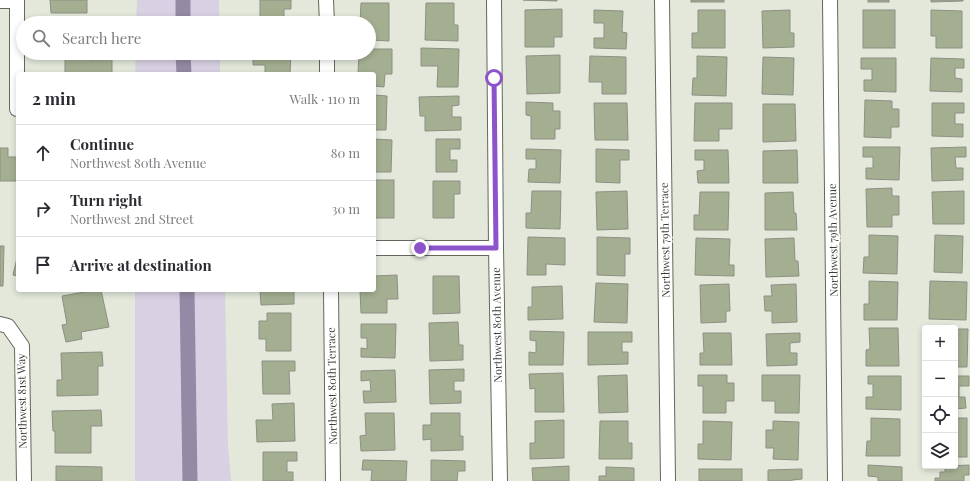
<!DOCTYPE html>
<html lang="en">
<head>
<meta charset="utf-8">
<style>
	:root { --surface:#fff; --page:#f2f2f3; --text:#2b2b33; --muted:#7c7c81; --line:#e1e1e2 }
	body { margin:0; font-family:"Playfair Display",serif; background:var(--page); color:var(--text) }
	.controls { position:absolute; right:12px; bottom:12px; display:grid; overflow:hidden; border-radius:4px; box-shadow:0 2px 6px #0003 }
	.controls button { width:36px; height:36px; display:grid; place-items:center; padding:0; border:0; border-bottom:1px solid var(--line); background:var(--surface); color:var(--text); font:20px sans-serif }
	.stop { position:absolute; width:12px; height:12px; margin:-9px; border:3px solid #8d53ca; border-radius:50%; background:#fff }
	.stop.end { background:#8d53ca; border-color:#fff; box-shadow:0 1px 4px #0008 }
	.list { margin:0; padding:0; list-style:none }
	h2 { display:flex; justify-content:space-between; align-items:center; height:52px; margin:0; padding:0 16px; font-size:17px }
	h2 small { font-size:13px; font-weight:400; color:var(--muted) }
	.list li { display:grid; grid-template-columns:26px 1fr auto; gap:12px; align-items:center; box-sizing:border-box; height:56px; padding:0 16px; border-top:1px solid var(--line) }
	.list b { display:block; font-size:15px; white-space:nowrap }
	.list p { margin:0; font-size:13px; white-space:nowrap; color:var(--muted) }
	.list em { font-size:13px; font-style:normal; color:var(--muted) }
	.icon { flex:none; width:22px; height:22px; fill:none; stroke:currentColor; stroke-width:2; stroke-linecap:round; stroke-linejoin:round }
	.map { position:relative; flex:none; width:970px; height:481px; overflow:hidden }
	.search { position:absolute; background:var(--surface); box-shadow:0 2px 6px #0003; left:16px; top:16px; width:360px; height:44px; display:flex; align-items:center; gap:10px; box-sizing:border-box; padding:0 14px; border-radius:22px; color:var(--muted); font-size:15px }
	.panel { position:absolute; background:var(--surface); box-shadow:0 2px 6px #0003; left:16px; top:72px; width:360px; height:220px; border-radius:4px }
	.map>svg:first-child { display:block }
</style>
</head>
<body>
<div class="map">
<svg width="970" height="481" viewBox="0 0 970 481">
	<rect width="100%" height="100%" fill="#e3e8db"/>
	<g fill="#d8d1e3">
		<polygon points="137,0 219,0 219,23 136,23"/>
		<polygon points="136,53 220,53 220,74 135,74"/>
		<polygon points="135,290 225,290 228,446 231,481 135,481"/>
	</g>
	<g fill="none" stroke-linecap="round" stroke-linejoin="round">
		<g stroke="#958aa5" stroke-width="15">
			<polyline points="183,0 183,23"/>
			<polyline points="183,53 184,74"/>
			<polyline points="187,290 190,481"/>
		</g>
	</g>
	<g fill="#a4af92" stroke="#8c9084">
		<polygon points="50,0 87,0 87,13 51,13"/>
		<polygon points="260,0 291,0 291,9 284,9 284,23 260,23"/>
		<polygon points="523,0 557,0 557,1"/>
		<rect x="691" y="0" width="33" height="2"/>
		<rect x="868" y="0" width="21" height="2"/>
		<polygon points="931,0 963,0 963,1 931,2"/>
		<polygon points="361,3 389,3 389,41 369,40 369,23 360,23"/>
		<polygon points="426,3 454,3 454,25 458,25 458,41 425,40"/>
		<polygon points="562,9 562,37 554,37 554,47 525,47 525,10"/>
		<polygon points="594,10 623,11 622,32 627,33 626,49 594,48 594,38 604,38 604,23 594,23"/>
		<polygon points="698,10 725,10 725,48 692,48 692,33 698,33"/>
		<polygon points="790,10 790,33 794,33 794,47 763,48 762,11"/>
		<rect x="863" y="10" width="32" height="38"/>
		<polygon points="931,10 962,11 962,48 936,48 936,36 931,36"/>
		<polygon points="421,48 459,49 458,87 437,87 438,66 421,66"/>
		<polygon points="369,49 392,49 392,74 385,74 384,87 374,86 374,74 358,74 359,53 369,53"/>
		<polygon points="65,53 90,53 90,60 112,59 112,74 65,74"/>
		<polygon points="253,53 291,53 290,74 265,74 265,65 253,65"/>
		<polygon points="560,55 560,93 527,94 526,56"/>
		<polygon points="590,56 626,57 626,94 602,94 602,82 589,82"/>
		<polygon points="697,56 727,57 726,96 692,95 693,78 697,78"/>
		<polygon points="763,57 794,58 793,95 762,94"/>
		<polygon points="861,58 896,58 896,92 864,91 864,80 872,80 872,69 861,69"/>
		<polygon points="931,58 964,59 964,68 955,68 955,78 962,79 962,92 930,91"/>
		<polygon points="374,95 387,96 386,130 374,130"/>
		<polygon points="459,96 459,105 452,106 452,117 461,117 461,130 425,131 425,116 420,116 419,97"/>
		<polygon points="865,100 892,101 892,109 899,109 899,127 891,127 891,138 864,137"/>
		<polygon points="526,102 553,103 553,111 560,111 560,129 555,129 555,139 531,139 531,116 526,115"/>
		<polygon points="594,103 627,103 628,140 595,140"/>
		<polygon points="695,103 732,103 732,129 719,129 719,141 694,141"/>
		<polygon points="932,103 964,103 964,113 955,113 955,124 963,124 963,137 932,136"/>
		<polygon points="763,104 795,104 796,141 763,142"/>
		<polygon points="374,139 392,140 391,172 374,172"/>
		<polygon points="436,139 460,139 460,149 450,149 450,160 457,160 457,172 436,172"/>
		<polygon points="863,147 900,147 899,180 866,179 866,168 873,168 873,157 863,157"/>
		<polygon points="966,147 966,157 955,157 956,168 963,168 963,180 932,181 931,148"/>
		<polygon points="0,148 8,148 8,157 18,157 18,148 18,181 0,181"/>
		<polygon points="526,149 561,150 560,183 528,182 529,169 536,169 536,159 526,159"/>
		<polygon points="596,149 629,150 629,160 620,160 620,183 596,182"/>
		<polygon points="695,150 728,150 729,183 698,183 697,171 704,170 704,160 695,160"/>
		<polygon points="797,150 798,183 763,183 763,151"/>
		<rect x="374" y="180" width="20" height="38"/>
		<polygon points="433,181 460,181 460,194 454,194 454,218 433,218"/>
		<polygon points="892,188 892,196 899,196 899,215 892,215 892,227 867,227 866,189"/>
		<polygon points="532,191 561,191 560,229 526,228 526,213 531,213"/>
		<polygon points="627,191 628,229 597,230 596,192"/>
		<polygon points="964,191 964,224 933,224 932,192"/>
		<polygon points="700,192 729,192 728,230 694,230 694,215 699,215"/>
		<polygon points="793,192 794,213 796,213 797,230 765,230 765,193"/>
		<polygon points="869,235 898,236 897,274 863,273 864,257 869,257"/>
		<polygon points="935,235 963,236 962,273 934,272"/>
		<polygon points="528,237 565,238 565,265 546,264 546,275 527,275"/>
		<polygon points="597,237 630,238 630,254 625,254 625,276 597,275"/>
		<polygon points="696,238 730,239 729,265 734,265 734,276 695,275"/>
		<polygon points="794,238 795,261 798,261 799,276 766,277 765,239"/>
		<polygon points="0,246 4,246 3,286 0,286"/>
		<polygon points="18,254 18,276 13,275"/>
		<polygon points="397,275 398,299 387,299 387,313 361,313 360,290 374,290 374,276"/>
		<polygon points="433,276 459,276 460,313 433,314"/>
		<polygon points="869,281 898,282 897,320 864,320 864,304 869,304"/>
		<polygon points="930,281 967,282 966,320 929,319"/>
		<polygon points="596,283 628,284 627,323 594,322"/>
		<polygon points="729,284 730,311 726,311 726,322 701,323 700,285"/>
		<polygon points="796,284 797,322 772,323 772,311 765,311 764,296 772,296 771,285"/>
		<polygon points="562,286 563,319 528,320 528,307 532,307 532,287"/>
		<polygon points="95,290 101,290 109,327 81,332 82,339 66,342 62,325 67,324 62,296"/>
		<polygon points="260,290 294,290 294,304 261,305"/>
		<polygon points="267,313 291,313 291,351 266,351 266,339 259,339 259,321 267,321"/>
		<polygon points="458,322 459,345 463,345 463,360 430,361 429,323"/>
		<polygon points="361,324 396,324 395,358 361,357 361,348 367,349 367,338 361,338"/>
		<polygon points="869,328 898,328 899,366 866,366 866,350 870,349"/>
		<polygon points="955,329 968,329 967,367 955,367"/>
		<polygon points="530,331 564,332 563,365 529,365 529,352 536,353 536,341 530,340"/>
		<polygon points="588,332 632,332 632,342 622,342 622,352 628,352 628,364 588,365"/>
		<polygon points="703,333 731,333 732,365 700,365 700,353 704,353"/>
		<polygon points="800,333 800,342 790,343 790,353 797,353 797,365 767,366 766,334"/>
		<polygon points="102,352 103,366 98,366 98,395 57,396 57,380 62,380 61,353"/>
		<polygon points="262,361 295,361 295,371 289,371 290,394 263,394"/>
		<polygon points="464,369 464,381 454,381 454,391 461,391 461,403 430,404 429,370"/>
		<polygon points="395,370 396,402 364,403 363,391 371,391 370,380 361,381 361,371"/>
		<polygon points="563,373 564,412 535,412 535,388 530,389 529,374"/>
		<polygon points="627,375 628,412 599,413 598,376"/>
		<polygon points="698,375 727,375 727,383 734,383 734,401 726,401 726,413 703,413 703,386 698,386"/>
		<polygon points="762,375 800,375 799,413 775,413 775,401 762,401"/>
		<polygon points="868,376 901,376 901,410 866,409 866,397 873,397 873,384 868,384"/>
		<polygon points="955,376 969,376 969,386 959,386 959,397 965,397 966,408 955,409"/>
		<polygon points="294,403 295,441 257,442 256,420 273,420 272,404"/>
		<polygon points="101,410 102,426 91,426 91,453 55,453 55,431 53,431 52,411"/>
		<polygon points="365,413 394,413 395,450 361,451 360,436 366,435"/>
		<polygon points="431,413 460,413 460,436 463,436 463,450 431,451 431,439 423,440 423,425 431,425"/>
		<polygon points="871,418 900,419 900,456 866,456 867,441 871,441"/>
		<rect x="955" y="418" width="12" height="39"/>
		<polygon points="564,420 564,458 530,459 530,443 535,443 535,421"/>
		<polygon points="600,421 628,421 628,443 632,443 632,459 599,459"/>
		<polygon points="703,421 732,422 731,460 698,459 698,444 703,444"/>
		<polygon points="773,421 799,422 798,460 773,459 774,448 766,448 766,430 773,430"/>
		<polygon points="263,452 297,452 297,461 287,461 287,472 293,472 293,481 263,481"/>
		<polygon points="363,460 407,461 406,481 371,481 372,470 362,470"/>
		<polygon points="431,460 465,461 465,471 458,471 457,481 431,481"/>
		<polygon points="868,465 902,467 902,481 878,481 878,477 868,476"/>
		<polygon points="969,465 969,475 964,475 964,481 935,481 935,478 940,478 940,472 945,472 945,466"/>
		<polygon points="56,466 102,467 102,481 56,481"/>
		<polygon points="569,466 569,481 533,481 532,468"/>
		<polygon points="606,467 634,468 634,481 599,481 599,476 606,476"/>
		<rect x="699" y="469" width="43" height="12"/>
		<polygon points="802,469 802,479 792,480 792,481 768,481 768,470"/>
	</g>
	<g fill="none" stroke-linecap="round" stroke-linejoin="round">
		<defs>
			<g id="minor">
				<polyline points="17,0 17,109"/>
				<polyline points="326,0 327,23"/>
				<polyline points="494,0 496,248 500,481"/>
				<polyline points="662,0 668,481"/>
				<polyline points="830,0 835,481"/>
				<polyline points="0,1 17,1"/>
				<polyline points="327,53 327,74"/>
				<polyline points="374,248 496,248"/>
				<polyline points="331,290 333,481"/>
				<polyline points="0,324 8,326 22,346 24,481"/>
			</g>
		</defs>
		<use href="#minor" stroke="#63685c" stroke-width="16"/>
		<use href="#minor" stroke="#fff" stroke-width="14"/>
	</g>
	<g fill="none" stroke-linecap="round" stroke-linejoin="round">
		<polyline stroke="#8d53ca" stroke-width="5" points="420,248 496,248 494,78"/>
	</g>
	<g text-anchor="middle" stroke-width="4" stroke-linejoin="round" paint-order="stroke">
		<g font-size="11" fill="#3a3c36" stroke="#fff">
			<text transform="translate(665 240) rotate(-91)" y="4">Northwest 79th Terrace</text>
			<text transform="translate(833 240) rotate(-91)" y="4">Northwest 79th Avenue</text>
			<text transform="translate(497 325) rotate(-91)" y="4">Northwest 80th Avenue</text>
			<text transform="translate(332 386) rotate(-91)" y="4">Northwest 80th Terrace</text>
			<text transform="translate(22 401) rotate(-91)" y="4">Northwest 81st Way</text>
		</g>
	</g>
</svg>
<div class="controls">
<button>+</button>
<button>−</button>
<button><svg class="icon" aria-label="locate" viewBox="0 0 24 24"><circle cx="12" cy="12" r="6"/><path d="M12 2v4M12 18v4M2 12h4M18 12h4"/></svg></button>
<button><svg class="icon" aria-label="layers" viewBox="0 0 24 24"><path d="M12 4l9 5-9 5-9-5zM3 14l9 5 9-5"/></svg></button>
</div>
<div class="stop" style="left:494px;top:78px"></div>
<div class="stop end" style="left:420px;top:248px"></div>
<div class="search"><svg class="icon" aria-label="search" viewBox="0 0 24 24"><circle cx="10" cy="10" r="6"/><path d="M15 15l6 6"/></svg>Search here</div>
<section class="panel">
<h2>2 min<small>Walk · 110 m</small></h2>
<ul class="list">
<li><svg class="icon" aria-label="ahead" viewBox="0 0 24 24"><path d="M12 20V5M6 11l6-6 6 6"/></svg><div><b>Continue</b><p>Northwest 80th Avenue</p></div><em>80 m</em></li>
<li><svg class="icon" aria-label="right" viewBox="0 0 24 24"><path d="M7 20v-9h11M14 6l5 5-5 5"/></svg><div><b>Turn right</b><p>Northwest 2nd Street</p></div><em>30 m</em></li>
<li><svg class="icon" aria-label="arrive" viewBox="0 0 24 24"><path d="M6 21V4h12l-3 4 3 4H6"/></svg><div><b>Arrive at destination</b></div></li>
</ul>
</section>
</div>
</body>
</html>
